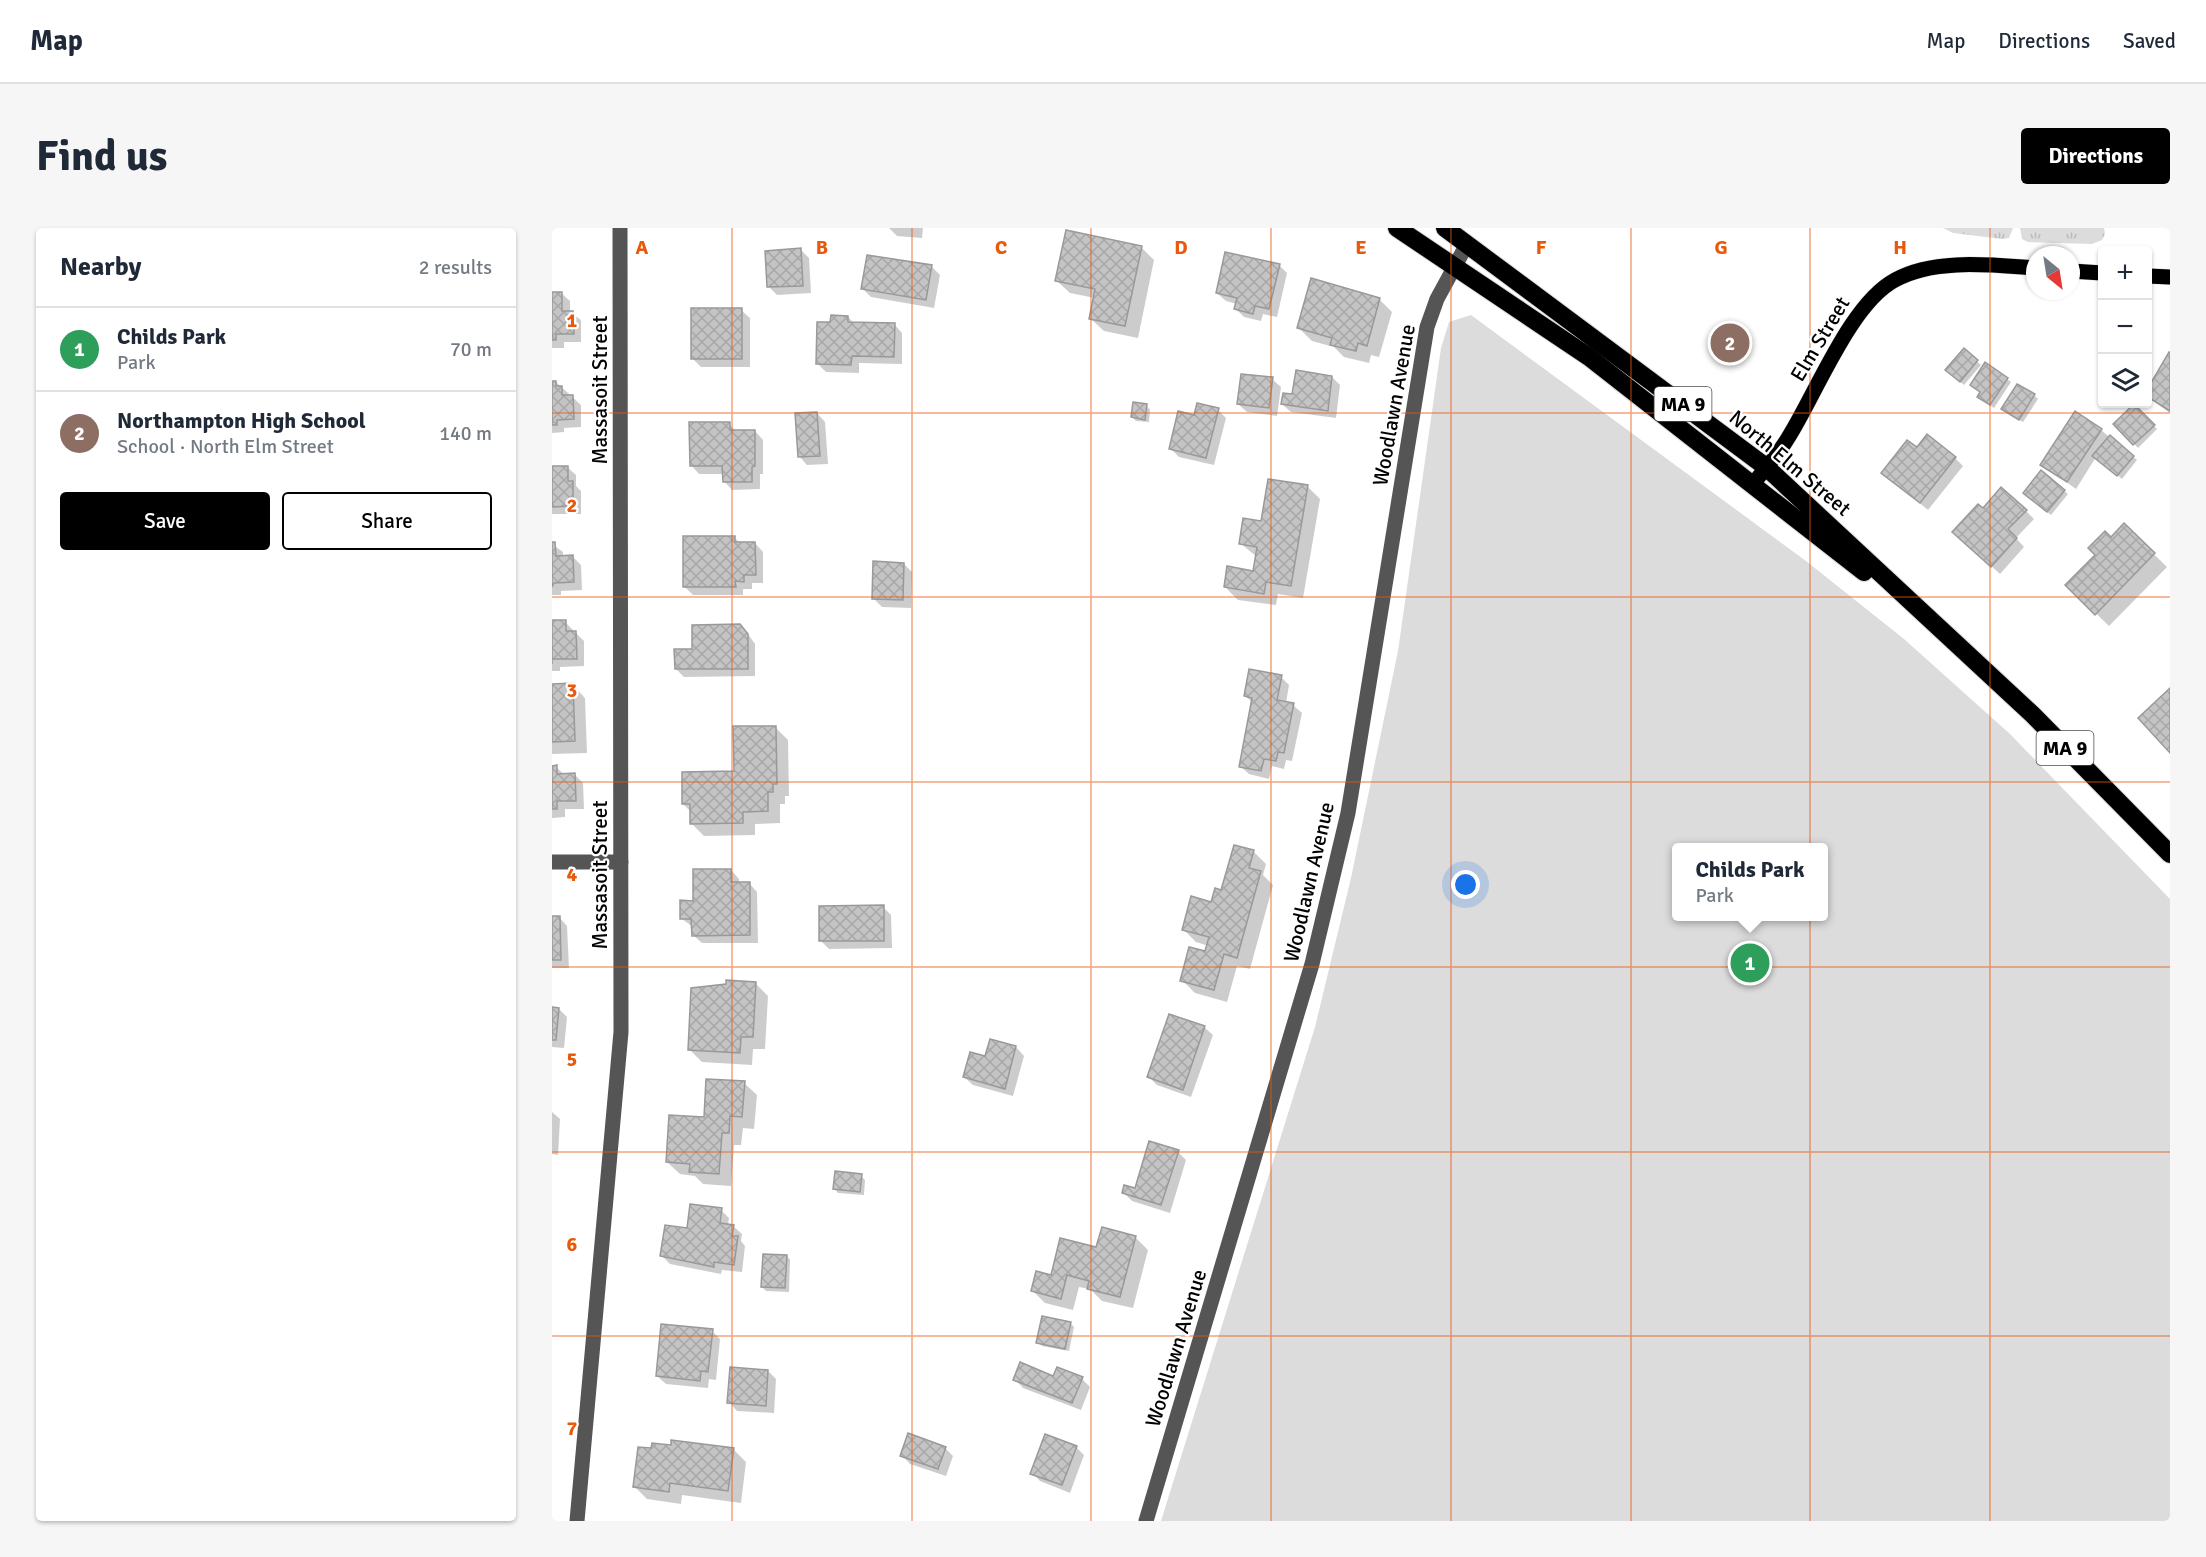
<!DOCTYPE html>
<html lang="en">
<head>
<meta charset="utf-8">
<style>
	:root { --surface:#fff; --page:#f6f6f7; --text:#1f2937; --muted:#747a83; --line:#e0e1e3; --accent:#000 }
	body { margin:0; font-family:Signika,sans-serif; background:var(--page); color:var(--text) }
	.controls { position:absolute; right:18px; top:18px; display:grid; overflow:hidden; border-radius:6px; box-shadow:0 2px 4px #0004 }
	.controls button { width:54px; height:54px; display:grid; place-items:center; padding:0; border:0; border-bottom:2px solid var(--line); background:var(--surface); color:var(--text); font:30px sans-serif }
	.compass { position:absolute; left:1474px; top:18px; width:54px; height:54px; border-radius:50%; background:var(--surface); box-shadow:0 2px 4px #0004; rotate:150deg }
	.you { position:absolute; left:914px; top:657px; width:21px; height:21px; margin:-15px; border:4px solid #fff; border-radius:50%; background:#1a73e8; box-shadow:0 0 0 9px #1a73e833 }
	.badge { display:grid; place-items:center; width:39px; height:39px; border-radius:50%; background:var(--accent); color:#fff; font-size:20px; font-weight:700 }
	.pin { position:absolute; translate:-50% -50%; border:3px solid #fff; box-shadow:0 2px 6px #0006 }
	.popup { position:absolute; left:1120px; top:615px; width:156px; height:78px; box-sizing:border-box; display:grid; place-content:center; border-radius:6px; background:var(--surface); filter:drop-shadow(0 2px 4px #0005); font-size:20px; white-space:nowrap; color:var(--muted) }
	.popup b { font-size:22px; color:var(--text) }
	.popup::after { content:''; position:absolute; left:50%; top:100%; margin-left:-12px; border:12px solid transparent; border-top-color:var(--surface) }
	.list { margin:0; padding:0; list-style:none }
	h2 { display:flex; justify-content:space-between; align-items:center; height:78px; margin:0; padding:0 24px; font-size:26px }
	h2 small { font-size:20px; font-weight:400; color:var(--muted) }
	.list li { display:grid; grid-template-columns:39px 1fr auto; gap:18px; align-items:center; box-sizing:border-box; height:84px; padding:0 24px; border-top:2px solid var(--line) }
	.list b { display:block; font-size:22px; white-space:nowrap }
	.list p { margin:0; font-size:20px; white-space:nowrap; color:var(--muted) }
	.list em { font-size:20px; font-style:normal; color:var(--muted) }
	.actions { display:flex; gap:12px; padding:18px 24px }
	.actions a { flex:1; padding:14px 0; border:2px solid var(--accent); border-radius:6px; text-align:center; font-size:21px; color:var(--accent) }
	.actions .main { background:var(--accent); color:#fff }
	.icon { flex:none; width:33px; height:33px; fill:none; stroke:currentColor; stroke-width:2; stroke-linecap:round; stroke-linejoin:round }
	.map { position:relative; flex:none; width:1618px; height:1293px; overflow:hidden; border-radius:6px }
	header { display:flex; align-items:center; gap:36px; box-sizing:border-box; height:84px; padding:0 30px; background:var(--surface); border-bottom:2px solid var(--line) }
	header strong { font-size:28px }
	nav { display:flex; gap:33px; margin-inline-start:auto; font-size:21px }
	.intro { display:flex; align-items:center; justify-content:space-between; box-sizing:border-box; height:144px; padding:0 36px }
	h1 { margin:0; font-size:42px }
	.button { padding:15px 27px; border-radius:6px; background:var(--accent); color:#fff; font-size:21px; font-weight:700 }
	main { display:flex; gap:36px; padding:0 36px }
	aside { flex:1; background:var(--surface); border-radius:6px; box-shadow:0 2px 4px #0004 }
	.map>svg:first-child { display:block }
</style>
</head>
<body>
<header>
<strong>Map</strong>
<nav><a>Map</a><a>Directions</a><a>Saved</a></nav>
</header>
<div class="intro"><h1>Find us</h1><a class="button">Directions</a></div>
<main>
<aside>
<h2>Nearby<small>2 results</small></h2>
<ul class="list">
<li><span class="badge" style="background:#2e9e5b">1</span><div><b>Childs Park</b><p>Park</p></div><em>70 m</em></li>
<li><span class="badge" style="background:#8d6e63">2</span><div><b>Northampton High School</b><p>School · North Elm Street</p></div><em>140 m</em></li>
</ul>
<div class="actions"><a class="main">Save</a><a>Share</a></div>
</aside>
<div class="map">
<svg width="1618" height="1293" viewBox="0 0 1618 1293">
	<defs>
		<pattern id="grass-tufts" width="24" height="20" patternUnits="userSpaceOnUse" patternTransform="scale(1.5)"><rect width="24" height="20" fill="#dcdcdc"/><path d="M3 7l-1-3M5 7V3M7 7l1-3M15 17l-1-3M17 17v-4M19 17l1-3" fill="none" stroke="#bbb"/></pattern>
		<pattern id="building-cross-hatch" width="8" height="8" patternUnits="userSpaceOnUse" patternTransform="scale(1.5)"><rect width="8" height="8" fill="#c4c4c4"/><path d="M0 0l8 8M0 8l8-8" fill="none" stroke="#a7a7a7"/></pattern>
	</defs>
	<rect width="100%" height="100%" fill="#fff"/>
	<g fill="url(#grass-tufts)">
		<polygon points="1391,0 1461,0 1457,10 1450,11 1401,5"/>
		<polygon points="1468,0 1552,0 1553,6 1550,12 1540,16 1476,14 1470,11"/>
	</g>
	<path fill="#dcdcdc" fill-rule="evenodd" d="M 919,87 L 1254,333 L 1352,411 L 1458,506 L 1618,671 L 1618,1293 L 609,1293 L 763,799 L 799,650 L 846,423 L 889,120 L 897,94 ZM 1124,620 L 1272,620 L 1272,688 L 1124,688 Z"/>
	<g fill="#0003">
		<polygon points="337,0 371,0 370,10 345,8"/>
		<polygon points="589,19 602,32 586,110 552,103 539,91 543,70 518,65 505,53"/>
		<polygon points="249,22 257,30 259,65 225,67 217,59"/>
		<polygon points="727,37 735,45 725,89 711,86 709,93 692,89 684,81 685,76 674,73 665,65"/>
		<polygon points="380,39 388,47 382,80 319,69 311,61"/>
		<polygon points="0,65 9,65 18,73 18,84 29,92 29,114 12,114 12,120 0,120"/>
		<polygon points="827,71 840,84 827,129 819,127 817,135 792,129 782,119 760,113 747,100"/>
		<polygon points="189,82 198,90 198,139 149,139 141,131"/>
		<polygon points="296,89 302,95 342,96 350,105 350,136 307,135 307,145 274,144 265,135 280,96"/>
		<polygon points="1412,122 1429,137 1412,157 1399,146"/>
		<polygon points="1618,126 1618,185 1596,169 1596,163"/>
		<polygon points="780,149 788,157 784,190 739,184 730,176"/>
		<polygon points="720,151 729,159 725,188 695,184 686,176"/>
		<polygon points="1455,151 1459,154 1442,180 1431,172 1430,165"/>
		<polygon points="0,154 4,154 29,177 29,199 12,200 12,204 0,205"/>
		<polygon points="1482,167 1486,171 1471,194 1455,185"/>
		<polygon points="1582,177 1605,201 1586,220 1563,196"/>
		<polygon points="595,178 598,182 597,194 584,193 580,189"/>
		<polygon points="666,182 674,190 662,237 627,229 618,220 643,189"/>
		<polygon points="265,185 273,194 276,236 255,237 247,228"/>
		<polygon points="177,196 185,204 203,203 211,212 211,246 208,246 208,261 180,262 172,253 172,246 147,246 139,237"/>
		<polygon points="1549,202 1585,232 1570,251 1544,229 1524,261 1490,237"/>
		<polygon points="1403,230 1411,238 1376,282 1331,245"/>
		<polygon points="0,239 15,239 24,247 24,258 29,263 29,286 0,286"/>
		<polygon points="1489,244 1516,266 1499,287 1476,269"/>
		<polygon points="755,258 768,271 751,370 726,366 724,377 686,372 673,359 702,344 705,329 688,315"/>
		<polygon points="1431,282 1474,283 1482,291 1464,310 1472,319 1448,346 1411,312"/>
		<polygon points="1572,297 1615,339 1557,398 1515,357"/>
		<polygon points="182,309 188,315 203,315 211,324 211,355 200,355 200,361 191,361 191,367 141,367 132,358"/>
		<polygon points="0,316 11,324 11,329 21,329 29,337 30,362 9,363 9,367 0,367"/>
		<polygon points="352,336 360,344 359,380 330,379 321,370"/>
		<polygon points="0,394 13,394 32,413 32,438 8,439 8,443 0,443"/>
		<polygon points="196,406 203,416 203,448 132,449 124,441 141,422"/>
		<polygon points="729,449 737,457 734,475 741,477 750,485 740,533 734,532 732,541 720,538 717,551 697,546 688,538 701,475 693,468"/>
		<polygon points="21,457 33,470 35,525 0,526 0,458"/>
		<polygon points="223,499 236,512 237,568 233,568 233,576 228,576 228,595 203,596 203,607 152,608 140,596 139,584 131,576 183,544"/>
		<polygon points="4,539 13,547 23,547 31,555 32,581 13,581 13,589 0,590 0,540"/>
		<polygon points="701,623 714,636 711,647 721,657 698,741 685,738 675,774 643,765 630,752 654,725 657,718 644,714 632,702 660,676"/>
		<polygon points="179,642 187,651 187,655 197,655 205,664 206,715 150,715 141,707 141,699 130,691 143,674"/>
		<polygon points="331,679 339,687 340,720 277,721 269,713"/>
		<polygon points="0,689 7,689 15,698 17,740 0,740"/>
		<polygon points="204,756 216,768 213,821 201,821 200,837 150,834 137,821"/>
		<polygon points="0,777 0,781 7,781 15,789 12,820 0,819"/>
		<polygon points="652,799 661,807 639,869 605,857 597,849"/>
		<polygon points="464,819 472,828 461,868 421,857 412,849 434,830"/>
		<polygon points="192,855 205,867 202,901 191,900 189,917 182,917 179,958 151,956 143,948 128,946 115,934 153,891"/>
		<polygon points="0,884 8,891 6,927 0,926"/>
		<polygon points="626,924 634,932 618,985 580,973 572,965 584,962"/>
		<polygon points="309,948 313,952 312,967 286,965 283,961"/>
		<polygon points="169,982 177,990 176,997 181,998 190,1006 189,1013 193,1018 190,1044 170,1042 169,1046 118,1036 110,1028 136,1002"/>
		<polygon points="583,1009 596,1022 581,1080 550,1073 538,1061 527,1059 521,1082 493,1075 481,1063 545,1021"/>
		<polygon points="235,1028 238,1032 237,1064 214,1063 210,1059"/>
		<polygon points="518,1095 522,1099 517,1123 490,1118 486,1114"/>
		<polygon points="160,1103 168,1111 164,1152 157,1151 156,1160 114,1156 105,1148"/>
		<polygon points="216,1143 224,1151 222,1185 185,1183 177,1174"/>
		<polygon points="502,1150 530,1151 538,1159 529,1182 471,1160 463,1151"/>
		<polygon points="120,1219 182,1222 194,1234 189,1275 130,1267 129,1276 95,1271 82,1258 100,1222"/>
		<polygon points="524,1219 532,1227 518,1265 488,1253 480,1245"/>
		<polygon points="393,1220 401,1228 394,1248 358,1236 350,1227"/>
	</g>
	<g fill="url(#building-cross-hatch)" stroke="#999" stroke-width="1.5">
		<polygon points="514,2 590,18 573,98 537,91 543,61 503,53"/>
		<polygon points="249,20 251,58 215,59 213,23"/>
		<polygon points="673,24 728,36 717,81 703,78 701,86 682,81 685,70 664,65"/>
		<polygon points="315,27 380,37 374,72 309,61"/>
		<polygon points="759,50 828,70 815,118 806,115 804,123 778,117 780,110 745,100"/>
		<polygon points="0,64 10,64 10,83 21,83 22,106 4,106 4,112 0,112"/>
		<rect x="139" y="80" width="51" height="51"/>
		<polygon points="279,87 296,88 296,94 343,95 342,129 300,128 299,137 264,136 265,94 278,94"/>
		<polygon points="1412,120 1426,132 1408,154 1393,142"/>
		<polygon points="1617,124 1618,124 1618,183 1596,169 1596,160"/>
		<polygon points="1433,134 1456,150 1438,177 1425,169 1428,164 1418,157"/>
		<polygon points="744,142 780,148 776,183 729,176 731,165 740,166"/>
		<polygon points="689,146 721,149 717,180 685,176"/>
		<polygon points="0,153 4,153 4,158 10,158 10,167 21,167 22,191 5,192 5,197 0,197"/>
		<polygon points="1465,156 1483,166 1467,192 1449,181"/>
		<polygon points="581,174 595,176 593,192 579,189"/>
		<polygon points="645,175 667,180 654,230 617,221 626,183 642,187"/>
		<polygon points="1582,176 1603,197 1581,217 1561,196"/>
		<polygon points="1523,183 1550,201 1515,254 1488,237"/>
		<polygon points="265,184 268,228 246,229 243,185"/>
		<polygon points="137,194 178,194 178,202 203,202 203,238 200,239 200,254 171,254 170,238 138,238"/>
		<polygon points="1375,206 1404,229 1368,275 1329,245 1355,212 1365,219"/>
		<polygon points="1558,207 1582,228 1565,248 1540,228"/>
		<polygon points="0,238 16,238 16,253 21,253 21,278 0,279"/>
		<polygon points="1489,242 1513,262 1495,284 1471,265"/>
		<polygon points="716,251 756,257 739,358 714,354 712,366 672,359 675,338 701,343 705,319 687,316 691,290 709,293"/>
		<polygon points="1449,259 1475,282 1456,301 1465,310 1439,339 1400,304 1426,276 1431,280"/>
		<polygon points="1572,295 1603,325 1543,387 1513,357 1543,327 1536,320 1553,303 1559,309"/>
		<polygon points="131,308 183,308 183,314 203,314 204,347 192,347 192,354 183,353 184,359 131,359"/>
		<polygon points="0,314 3,314 4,328 21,327 22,354 2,355 0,359"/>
		<polygon points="321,333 352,335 351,372 320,371"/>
		<polygon points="0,392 14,392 14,403 24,403 25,431 0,431 0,436"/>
		<polygon points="188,396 196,406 196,441 123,441 122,421 140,421 140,397"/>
		<polygon points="697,441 730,447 725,472 742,475 732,525 726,524 724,533 712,531 709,543 687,539 700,470 692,468"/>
		<polygon points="21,455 23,513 0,514 0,456"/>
		<polygon points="1618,460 1618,525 1586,490"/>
		<polygon points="181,498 224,498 225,556 221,556 221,564 216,564 216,583 191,584 191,595 138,596 138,576 130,576 130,544 182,543"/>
		<polygon points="5,537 5,546 23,545 24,573 5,573 5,581 0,581 0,538"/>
		<polygon points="682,617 702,622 697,640 709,643 685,730 672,726 662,762 628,753 637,719 653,723 657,709 630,702 639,668 659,674 663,660 669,662"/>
		<polygon points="141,641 179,641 179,654 198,654 198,707 140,708 139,691 128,691 128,672 141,673"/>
		<polygon points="332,677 332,713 267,713 267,678"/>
		<polygon points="0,688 8,688 9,732 0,732"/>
		<polygon points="174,752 204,754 201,809 189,809 188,825 136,822 139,760 174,756"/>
		<polygon points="0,779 7,780 4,812 0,812"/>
		<polygon points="617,786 653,798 631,862 595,849"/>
		<polygon points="438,811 464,818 453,861 411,849 418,824 433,828"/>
		<polygon points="154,851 193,853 190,889 178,888 177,905 170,905 167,946 137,944 138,936 114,934 117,887 152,889"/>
		<polygon points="597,913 627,922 609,977 570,965 572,957 583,960"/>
		<polygon points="283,943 310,946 308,964 281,961"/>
		<polygon points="138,976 170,980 168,995 182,997 180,1008 186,1008 182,1037 162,1034 162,1039 108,1028 113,997 135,1000"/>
		<polygon points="550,999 584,1008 568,1069 535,1061 537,1053 515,1047 509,1071 479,1063 484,1043 499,1047 508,1010 544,1019"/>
		<polygon points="211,1026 235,1027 233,1060 209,1059"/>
		<polygon points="490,1088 519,1094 513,1121 484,1115"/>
		<polygon points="109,1096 161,1101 156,1144 149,1143 148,1153 104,1148"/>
		<polygon points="468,1134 501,1148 505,1139 531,1149 520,1175 461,1152"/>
		<polygon points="178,1139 216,1142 214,1178 175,1175"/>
		<polygon points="356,1205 394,1219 386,1241 348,1228"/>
		<polygon points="493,1206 525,1218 510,1257 478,1246"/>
		<polygon points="119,1212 182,1220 176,1263 118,1255 117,1264 81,1259 86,1219 99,1220 100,1215 119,1217"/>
	</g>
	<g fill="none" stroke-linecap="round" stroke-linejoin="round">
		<defs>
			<g id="major">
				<polyline points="1519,43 1550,45"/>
				<polyline points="1596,48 1618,49"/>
				<path d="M 1200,257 C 1212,242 1226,227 1236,210 C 1264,166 1298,76 1343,52 C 1382,30 1440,37 1483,40"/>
			</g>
			<g id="highway">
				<polyline points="845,0 1037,129 1312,344"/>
				<polyline points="893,0 1214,239 1481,487 1618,626"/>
			</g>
		</defs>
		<use href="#major" stroke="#dbdbdb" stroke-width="16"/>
		<use href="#highway" stroke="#dbdbdb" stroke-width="20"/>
		<g stroke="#555" stroke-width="15">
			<polyline points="0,634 69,634"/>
			<polyline points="25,1293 69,804 68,0"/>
			<polyline points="594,1293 760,736 796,585 875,99 885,71 915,16"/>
		</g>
		<use href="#major" stroke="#000" stroke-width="15"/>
		<use href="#highway" stroke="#000" stroke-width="18"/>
	</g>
	<path fill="none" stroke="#e8590c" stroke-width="1.5" stroke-opacity="0.55" d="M 180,0 L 180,1293M 360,0 L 360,1293M 539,0 L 539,1293M 719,0 L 719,1293M 899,0 L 899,1293M 1079,0 L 1079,1293M 1258,0 L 1258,1293M 1438,0 L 1438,1293M 0,185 L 1618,185M 0,369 L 1618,369M 0,554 L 1618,554M 0,739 L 1618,739M 0,924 L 1618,924M 0,1108 L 1618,1108"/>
	<g text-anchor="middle" stroke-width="4.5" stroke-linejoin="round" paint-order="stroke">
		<g fill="#fff" stroke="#4c4c4c" stroke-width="1.5">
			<rect x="1102.5" y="159" width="57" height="34" rx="4.5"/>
			<rect x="1484.5" y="503" width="57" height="34" rx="4.5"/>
		</g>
		<g font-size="20" font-weight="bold" fill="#000">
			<text x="1131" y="183">MA 9</text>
			<text x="1513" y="527">MA 9</text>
		</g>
		<g font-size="21" fill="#000" stroke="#fff">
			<text transform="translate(1268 111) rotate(-59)" y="7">Elm Street</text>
			<text transform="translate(48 162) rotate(-90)" y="7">Massasoit Street</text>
			<text transform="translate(842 177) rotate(-80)" y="7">Woodlawn Avenue</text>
			<text transform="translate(1238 235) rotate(40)" y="7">North Elm Street</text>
			<text transform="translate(48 647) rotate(-90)" y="7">Massasoit Street</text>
			<text transform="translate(757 654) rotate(-77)" y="7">Woodlawn Avenue</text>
			<text transform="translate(624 1120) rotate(-73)" y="7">Woodlawn Avenue</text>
		</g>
	</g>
	<g font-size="20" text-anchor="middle" font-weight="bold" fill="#e8590c" stroke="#fff" stroke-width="4.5" stroke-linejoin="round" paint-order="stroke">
		<text x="90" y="26">A</text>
		<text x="270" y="26">B</text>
		<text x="449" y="26">C</text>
		<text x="629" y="26">D</text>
		<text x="809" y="26">E</text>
		<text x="989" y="26">F</text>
		<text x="1169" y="26">G</text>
		<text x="1348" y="26">H</text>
		<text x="20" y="99">1</text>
		<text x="20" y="284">2</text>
		<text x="20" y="469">3</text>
		<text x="20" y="653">4</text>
		<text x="20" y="838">5</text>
		<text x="20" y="1023">6</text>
		<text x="20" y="1207">7</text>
	</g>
</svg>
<div class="controls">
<button>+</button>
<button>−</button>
<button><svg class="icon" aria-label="layers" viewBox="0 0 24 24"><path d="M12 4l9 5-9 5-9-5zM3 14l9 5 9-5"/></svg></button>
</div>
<svg class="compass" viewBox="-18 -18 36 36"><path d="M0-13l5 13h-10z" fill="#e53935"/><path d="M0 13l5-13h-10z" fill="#747a83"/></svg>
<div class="you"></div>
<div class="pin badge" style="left:1198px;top:735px;background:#2e9e5b">1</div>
<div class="popup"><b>Childs Park</b>Park</div>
<div class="pin badge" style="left:1178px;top:115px;background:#8d6e63">2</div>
</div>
</main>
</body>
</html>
